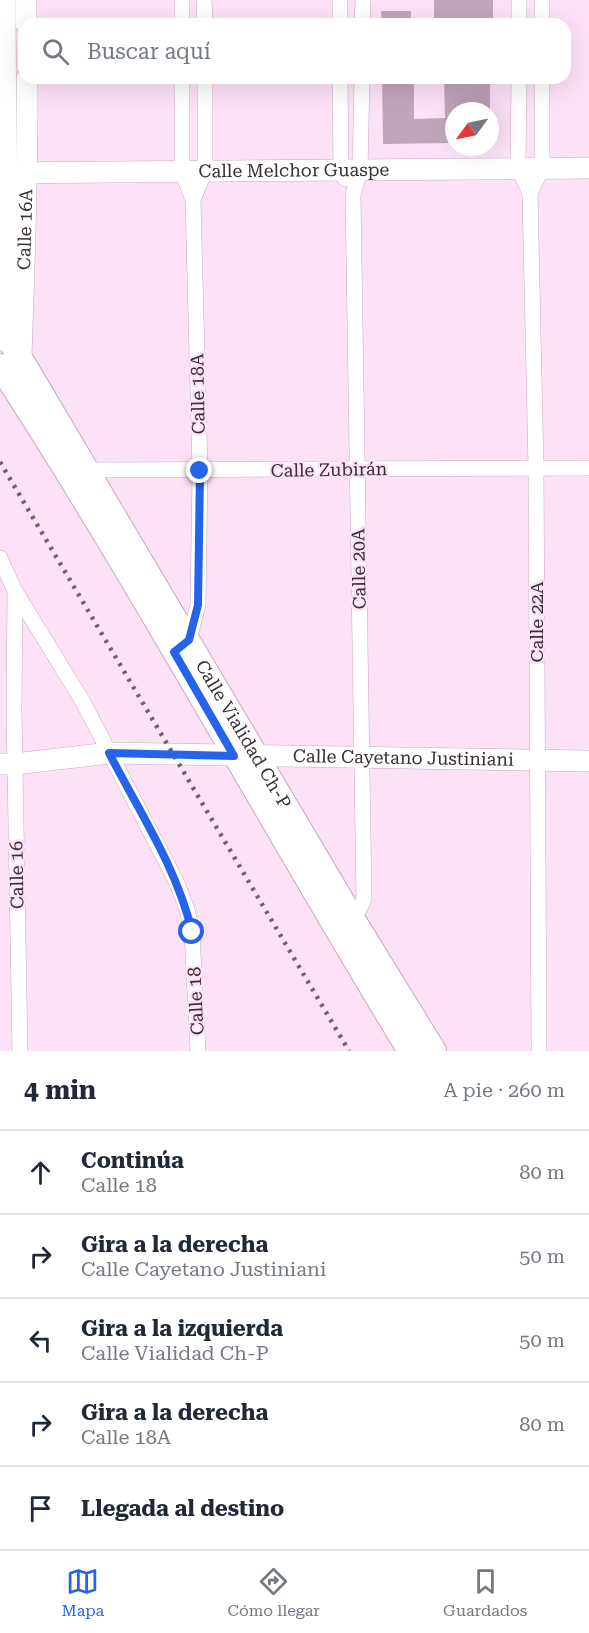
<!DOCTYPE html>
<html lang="es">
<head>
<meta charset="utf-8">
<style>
	:root { --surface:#fff; --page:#f2f2f3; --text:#1f2937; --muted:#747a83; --line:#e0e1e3; --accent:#2563eb }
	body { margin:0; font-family:"Roboto Serif",serif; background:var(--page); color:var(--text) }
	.compass { position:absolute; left:445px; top:102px; width:54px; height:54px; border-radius:50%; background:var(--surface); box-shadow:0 6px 24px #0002; rotate:237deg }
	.stop { position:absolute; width:18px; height:18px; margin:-14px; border:4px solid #2563eb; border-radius:50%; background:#fff }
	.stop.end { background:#2563eb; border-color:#fff; box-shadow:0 2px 6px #0008 }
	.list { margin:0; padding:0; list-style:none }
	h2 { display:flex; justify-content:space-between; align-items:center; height:78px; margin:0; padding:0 24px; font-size:26px }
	h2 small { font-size:20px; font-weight:400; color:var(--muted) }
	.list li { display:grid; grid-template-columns:39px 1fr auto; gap:18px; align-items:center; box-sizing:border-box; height:84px; padding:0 24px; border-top:2px solid var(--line) }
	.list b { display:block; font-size:22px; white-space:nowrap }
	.list p { margin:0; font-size:20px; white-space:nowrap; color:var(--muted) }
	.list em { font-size:20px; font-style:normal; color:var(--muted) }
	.icon { flex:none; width:33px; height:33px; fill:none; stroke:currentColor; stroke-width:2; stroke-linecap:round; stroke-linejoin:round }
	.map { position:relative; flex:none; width:589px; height:1051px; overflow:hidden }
	.search { position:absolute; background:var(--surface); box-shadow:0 6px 24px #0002; left:18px; right:18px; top:18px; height:66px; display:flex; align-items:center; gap:15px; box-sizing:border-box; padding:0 21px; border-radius:18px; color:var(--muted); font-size:22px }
	.sheet { height:498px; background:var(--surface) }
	nav { display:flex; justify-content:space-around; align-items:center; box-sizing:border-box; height:84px; border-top:2px solid var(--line); background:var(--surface); font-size:16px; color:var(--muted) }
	nav a { display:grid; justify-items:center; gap:3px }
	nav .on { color:var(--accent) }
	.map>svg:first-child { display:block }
</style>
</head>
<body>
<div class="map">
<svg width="589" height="1051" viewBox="0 0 589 1051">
	<rect width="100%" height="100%" fill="#fde2f7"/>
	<g fill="#c0a6ba">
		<rect x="434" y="0" width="59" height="24"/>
		<polygon points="381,11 411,11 411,24 382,24"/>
		<polygon points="382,78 414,78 414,119 445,118 444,78 490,78 490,111 454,111 454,143 383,144"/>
	</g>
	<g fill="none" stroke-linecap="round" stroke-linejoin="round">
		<defs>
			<g id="minor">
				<polyline points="204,0 205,24"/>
				<polyline points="340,0 340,24"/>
				<polyline points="542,0 542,24"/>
				<polyline points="182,24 182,0"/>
				<polyline points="362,24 363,0"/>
				<polyline points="519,24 519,0"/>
				<polyline points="182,78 182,171 193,200 200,471 198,605 189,640 186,643"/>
				<polyline points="340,78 341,169 345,179"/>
				<polyline points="519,78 518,168 530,193 536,468 539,1051"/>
				<polyline points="530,193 542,169 542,78"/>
				<polyline points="193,200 205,171 205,78"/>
				<polyline points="82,472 88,470 589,468"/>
				<polyline points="0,558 15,591 14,710 20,1051"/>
				<polyline points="15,591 83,702 176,881 187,909 192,932 198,1051"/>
				<polyline points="349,924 354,921 364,899 353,195 360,169 362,78"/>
			</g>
			<g id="secondary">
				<polyline points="26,0 26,24"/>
				<path id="s1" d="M 0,173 L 589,168"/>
				<polyline points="2,340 7,335 5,0"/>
				<path id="s2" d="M 16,362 L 21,358 C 24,265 28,172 27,78"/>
				<path id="s3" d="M 0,764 L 15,764 L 109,753 L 589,761"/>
			</g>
			<g id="primary">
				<path id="s4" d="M 0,324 L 354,921 L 434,1051"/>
				<path d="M 0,366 C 145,589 271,824 410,1051"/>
			</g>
		</defs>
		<use href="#minor" stroke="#c5abbf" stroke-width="16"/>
		<use href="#secondary" stroke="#c5abbf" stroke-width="22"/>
		<use href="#primary" stroke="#c5abbf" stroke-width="26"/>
		<use href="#minor" stroke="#fff" stroke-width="15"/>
		<use href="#secondary" stroke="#fff" stroke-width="21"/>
		<use href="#primary" stroke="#fff" stroke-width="24"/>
		<polyline stroke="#71626e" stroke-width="4.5" stroke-dasharray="3 6" stroke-linecap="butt" points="0,462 349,1051"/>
	</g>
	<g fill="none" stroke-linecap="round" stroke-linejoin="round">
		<path stroke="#2563eb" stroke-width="8" d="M 192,932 C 177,868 139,811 109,753 L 234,756 L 174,652 L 189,640 L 198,605 L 200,471"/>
	</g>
	<g text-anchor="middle" stroke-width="5" stroke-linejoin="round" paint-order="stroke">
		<g font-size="18" fill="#382e36" stroke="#fde2f7">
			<text dy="6" stroke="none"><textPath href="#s1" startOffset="294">Calle Melchor Guaspe</textPath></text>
			<text dy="6" stroke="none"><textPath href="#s2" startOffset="135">Calle 16A</textPath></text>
			<text transform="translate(198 394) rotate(-91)" y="6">Calle 18A</text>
			<text transform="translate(329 470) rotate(-1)" y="6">Calle Zubirán</text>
			<text transform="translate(359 569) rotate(-91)" y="6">Calle 20A</text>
			<text transform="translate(537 622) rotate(-90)" y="6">Calle 22A</text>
			<text dy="6" stroke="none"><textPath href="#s4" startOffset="477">Calle Vialidad Ch-P</textPath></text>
			<text dy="6" stroke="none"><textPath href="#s3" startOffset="404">Calle Cayetano Justiniani</textPath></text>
			<text transform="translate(17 875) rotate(-91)" y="6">Calle 16</text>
			<text transform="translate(196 1001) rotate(-93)" y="6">Calle 18</text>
		</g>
	</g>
</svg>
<svg class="compass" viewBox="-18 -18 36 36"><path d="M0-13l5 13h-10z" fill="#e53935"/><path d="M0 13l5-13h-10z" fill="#747a83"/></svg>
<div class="stop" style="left:192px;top:932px"></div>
<div class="stop end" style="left:200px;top:471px"></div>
<div class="search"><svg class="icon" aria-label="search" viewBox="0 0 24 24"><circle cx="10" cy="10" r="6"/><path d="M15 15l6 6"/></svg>Buscar aquí</div>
</div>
<section class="sheet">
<h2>4 min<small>A pie · 260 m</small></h2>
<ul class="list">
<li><svg class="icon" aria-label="ahead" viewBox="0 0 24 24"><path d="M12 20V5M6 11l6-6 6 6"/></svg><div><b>Continúa</b><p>Calle 18</p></div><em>80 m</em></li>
<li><svg class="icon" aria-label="right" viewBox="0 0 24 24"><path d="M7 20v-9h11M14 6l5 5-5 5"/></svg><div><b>Gira a la derecha</b><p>Calle Cayetano Justiniani</p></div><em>50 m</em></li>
<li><svg class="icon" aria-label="left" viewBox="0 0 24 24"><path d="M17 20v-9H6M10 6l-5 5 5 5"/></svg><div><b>Gira a la izquierda</b><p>Calle Vialidad Ch-P</p></div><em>50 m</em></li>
<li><svg class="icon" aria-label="right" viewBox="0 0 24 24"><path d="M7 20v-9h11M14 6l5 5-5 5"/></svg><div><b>Gira a la derecha</b><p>Calle 18A</p></div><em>80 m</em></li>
<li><svg class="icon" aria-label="arrive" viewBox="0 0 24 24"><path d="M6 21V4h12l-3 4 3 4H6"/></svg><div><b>Llegada al destino</b></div></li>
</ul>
</section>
<nav>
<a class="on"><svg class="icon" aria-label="map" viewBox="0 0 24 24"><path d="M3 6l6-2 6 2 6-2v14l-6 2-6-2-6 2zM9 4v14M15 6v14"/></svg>Mapa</a>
<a><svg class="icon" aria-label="directions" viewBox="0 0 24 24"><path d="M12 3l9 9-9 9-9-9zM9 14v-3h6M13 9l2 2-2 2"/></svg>Cómo llegar</a>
<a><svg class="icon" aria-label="saved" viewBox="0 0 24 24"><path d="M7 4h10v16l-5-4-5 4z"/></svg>Guardados</a>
</nav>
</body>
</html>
